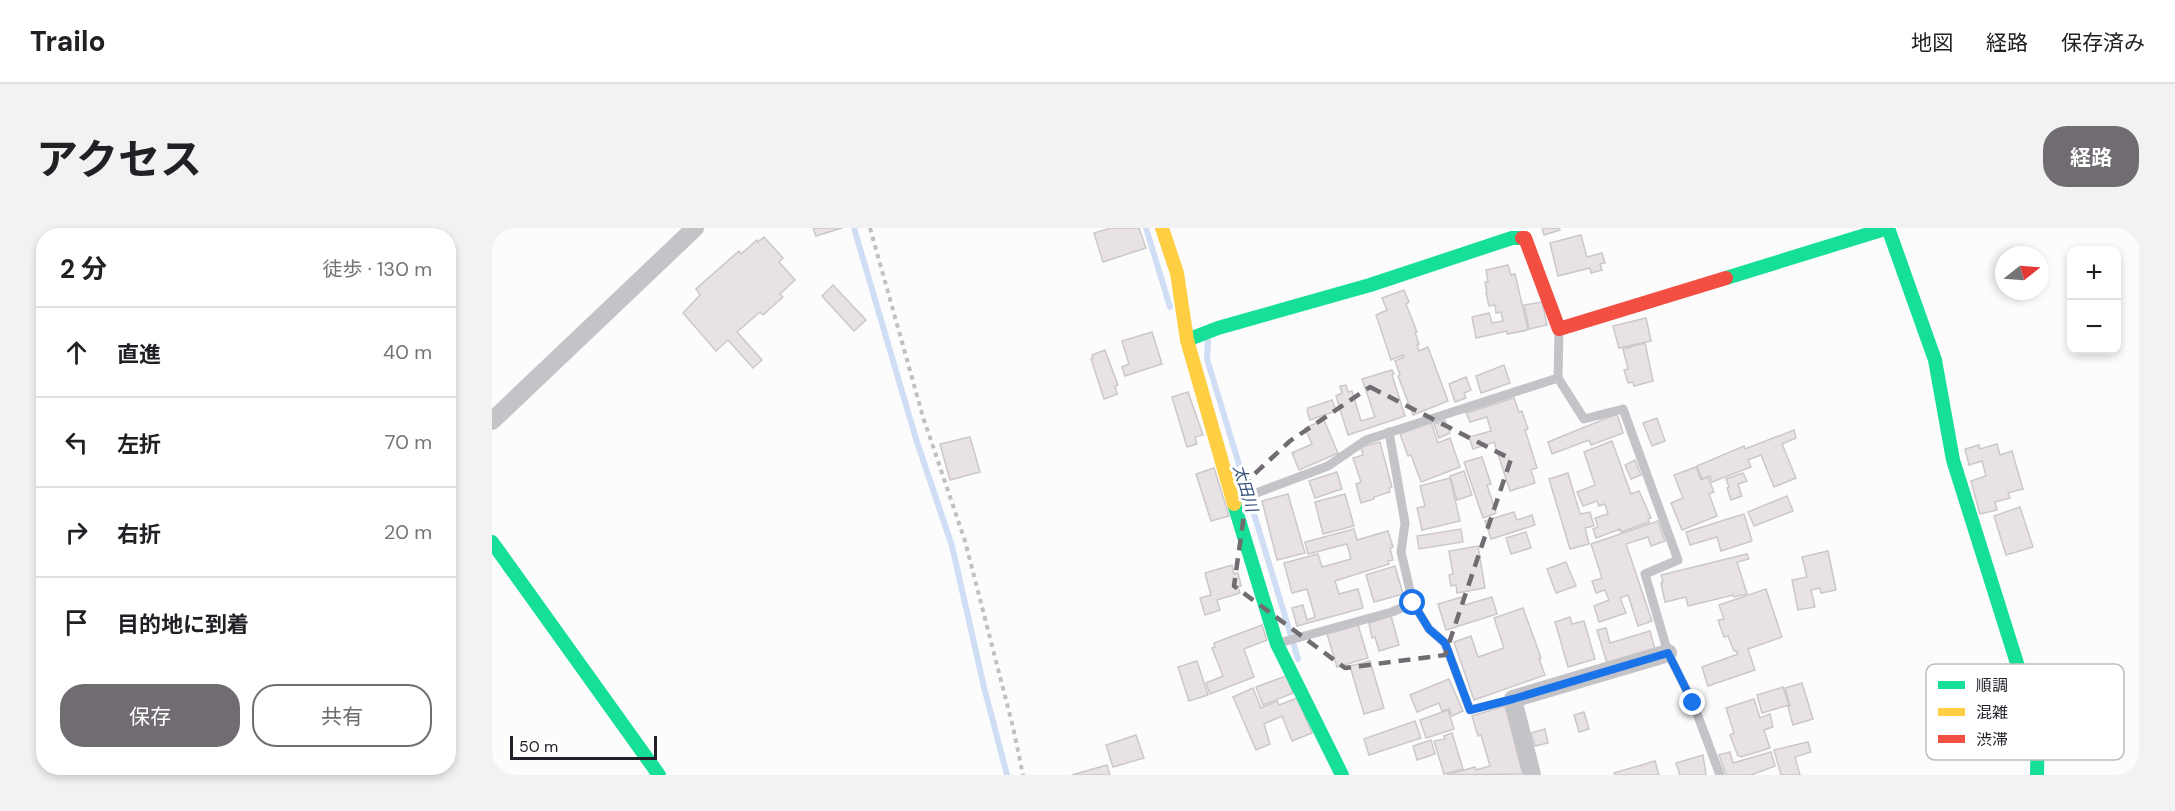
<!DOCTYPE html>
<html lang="ja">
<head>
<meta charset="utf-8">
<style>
	:root { --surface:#fff; --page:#f2f2f2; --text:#202124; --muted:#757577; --line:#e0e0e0; --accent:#706c72 }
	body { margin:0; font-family:"DM Sans","Noto Sans JP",sans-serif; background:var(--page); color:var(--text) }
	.controls { position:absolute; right:18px; top:18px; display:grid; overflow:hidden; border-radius:12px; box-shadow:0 3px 9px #0003 }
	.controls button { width:54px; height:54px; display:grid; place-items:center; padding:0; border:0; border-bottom:2px solid var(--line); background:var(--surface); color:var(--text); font:30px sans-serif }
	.compass { position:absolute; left:1503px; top:18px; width:54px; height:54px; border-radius:50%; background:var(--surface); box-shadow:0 3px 9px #0003; rotate:73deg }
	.scale { position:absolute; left:18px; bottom:15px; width:147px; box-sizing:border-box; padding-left:6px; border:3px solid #241f28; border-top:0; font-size:16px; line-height:21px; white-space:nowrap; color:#241f28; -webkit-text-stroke:4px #fff; paint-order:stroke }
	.stop { position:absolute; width:18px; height:18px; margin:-14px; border:4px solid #1a73e8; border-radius:50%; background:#fff }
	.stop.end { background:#1a73e8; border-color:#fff; box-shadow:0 2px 6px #0008 }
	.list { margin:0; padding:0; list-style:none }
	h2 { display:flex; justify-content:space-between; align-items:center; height:78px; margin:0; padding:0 24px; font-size:26px }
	h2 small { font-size:20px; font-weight:400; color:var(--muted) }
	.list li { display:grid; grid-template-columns:39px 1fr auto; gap:18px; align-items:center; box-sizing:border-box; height:90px; padding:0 24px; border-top:2px solid var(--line) }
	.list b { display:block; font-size:22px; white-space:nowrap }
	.list em { font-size:20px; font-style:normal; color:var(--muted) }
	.actions { display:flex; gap:12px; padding:18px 24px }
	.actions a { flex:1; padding:14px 0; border:2px solid var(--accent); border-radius:24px; text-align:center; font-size:21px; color:var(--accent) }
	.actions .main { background:var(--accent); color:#fff }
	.icon { flex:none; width:33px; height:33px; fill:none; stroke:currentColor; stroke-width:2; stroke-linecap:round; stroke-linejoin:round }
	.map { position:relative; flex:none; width:1647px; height:547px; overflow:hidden; border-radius:24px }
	header { display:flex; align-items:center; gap:36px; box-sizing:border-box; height:84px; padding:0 30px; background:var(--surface); border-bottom:2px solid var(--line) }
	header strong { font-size:28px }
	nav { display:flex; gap:33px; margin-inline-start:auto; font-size:21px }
	.intro { display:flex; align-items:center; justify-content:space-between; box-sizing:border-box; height:144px; padding:0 36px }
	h1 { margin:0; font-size:42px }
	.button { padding:15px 27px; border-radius:24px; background:var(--accent); color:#fff; font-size:21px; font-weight:700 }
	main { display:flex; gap:36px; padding:0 36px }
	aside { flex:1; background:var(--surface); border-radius:24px; box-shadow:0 3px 9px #0003 }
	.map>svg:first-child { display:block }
</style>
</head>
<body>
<header>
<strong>Trailo</strong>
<nav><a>地図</a><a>経路</a><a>保存済み</a></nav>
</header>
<div class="intro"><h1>アクセス</h1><a class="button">経路</a></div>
<main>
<aside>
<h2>2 分<small>徒歩 · 130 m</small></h2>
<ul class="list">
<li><svg class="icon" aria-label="ahead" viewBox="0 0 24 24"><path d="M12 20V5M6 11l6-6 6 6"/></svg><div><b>直進</b></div><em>40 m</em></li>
<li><svg class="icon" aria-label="left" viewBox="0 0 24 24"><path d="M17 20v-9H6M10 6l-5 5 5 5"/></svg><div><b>左折</b></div><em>70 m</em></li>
<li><svg class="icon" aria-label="right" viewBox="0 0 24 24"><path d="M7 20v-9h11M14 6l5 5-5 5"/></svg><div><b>右折</b></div><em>20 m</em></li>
<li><svg class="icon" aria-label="arrive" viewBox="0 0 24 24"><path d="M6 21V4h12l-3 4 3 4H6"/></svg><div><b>目的地に到着</b></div></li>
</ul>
<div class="actions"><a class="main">保存</a><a>共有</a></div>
</aside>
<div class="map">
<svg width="1647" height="547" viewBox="0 0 1647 547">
	<rect width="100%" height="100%" fill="#fcfcfc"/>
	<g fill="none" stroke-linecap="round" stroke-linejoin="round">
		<g stroke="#cfdef4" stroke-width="6">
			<polyline points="362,0 424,211 460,318 492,459 515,547"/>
			<polyline points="654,0 678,79"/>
			<polyline points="716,113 715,131 806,431"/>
		</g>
	</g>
	<g fill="#e8e2e5" stroke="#ccc8ca" stroke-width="1.5">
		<polygon points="321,0 350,0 324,8"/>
		<polygon points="619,0 647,0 654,20 611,34 602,5"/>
		<polygon points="1050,0 1067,0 1068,2 1052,7"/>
		<polygon points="1089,7 1095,29 1110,25 1113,35 1108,36 1110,42 1099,45 1098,40 1066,48 1058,15"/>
		<polygon points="272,9 291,30 287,34 303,52 288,66 291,69 271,87 268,84 245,104 270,132 261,140 236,112 224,123 191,85 208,67 204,61 247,23 249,26 265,12 266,14"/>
		<polygon points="1016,37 1019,47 1023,46 1036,102 1015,106 1015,103 984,110 980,89 997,85 1000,95 1011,93 1009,84 1004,85 1003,77 997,78 994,65 995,65 993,54 996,54 994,42"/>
		<polygon points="341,57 374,92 362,103 330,68"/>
		<polygon points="912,62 917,74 914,76 925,104 923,104 927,116 925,117 927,123 936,119 956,173 921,187 906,148 908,147 903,133 912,129 911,127 899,132 884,87 895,82 890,70"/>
		<polygon points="1050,74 1055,97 1037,101 1032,77"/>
		<polygon points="1154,90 1159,113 1127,120 1121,98"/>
		<polygon points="660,104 670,136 633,148 630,139 637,136 630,113"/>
		<polygon points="1153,115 1161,153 1142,158 1141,154 1136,155 1132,142 1136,141 1131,121"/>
		<polygon points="613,122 626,157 623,158 625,166 612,171 599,131 601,130 600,127"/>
		<polygon points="1012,137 1018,155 989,165 984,148"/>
		<polygon points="900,142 902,146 900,147 913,188 856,207 844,168 850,165 848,158 854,157 856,164 860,163 869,193 883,189 870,151"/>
		<polygon points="974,149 979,162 972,165 974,170 963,174 957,156"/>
		<polygon points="696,164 711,207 703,209 705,216 695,219 680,169"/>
		<polygon points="1022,170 1027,184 1030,183 1036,201 1033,202 1045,240 1039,242 1043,255 1018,263 1002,214 981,221 977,209 999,203 995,189 978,194 974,185"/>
		<polygon points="840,172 844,183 818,192 815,183 816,180"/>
		<polygon points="1125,186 1131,205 1099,217 1097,212 1060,226 1056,214"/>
		<polygon points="1165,190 1173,213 1160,218 1151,195"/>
		<polygon points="832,192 846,225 807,242 800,225 820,216 813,200"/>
		<polygon points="953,192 958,205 947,210 942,196"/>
		<polygon points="939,194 946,215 958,210 968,239 929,254 919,227 916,228 908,206"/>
		<polygon points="1302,202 1304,210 1290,216 1304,250 1282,259 1269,227 1256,232 1259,239 1220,254 1218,248 1210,251 1205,238 1252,218 1253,221"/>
		<polygon points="478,209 488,244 458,252 448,216"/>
		<polygon points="1120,213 1139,266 1147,263 1159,290 1156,291 1157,294 1129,304 1128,301 1104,310 1101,301 1106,299 1103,290 1116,286 1113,276 1107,278 1105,273 1091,278 1085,264 1103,257 1092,224"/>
		<polygon points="888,214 900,259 897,260 898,264 882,269 882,271 869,275 864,256 869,254 861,230 871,227 869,219"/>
		<polygon points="1505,216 1508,227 1520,223 1531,261 1516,265 1518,270 1503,274 1505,282 1488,286 1479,253 1494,248 1490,233 1477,237 1473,221 1487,217 1488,221"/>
		<polygon points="990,229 999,256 995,257 1004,285 991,290 972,234"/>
		<polygon points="1143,232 1149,247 1139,251 1133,237"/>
		<polygon points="1204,239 1209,252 1216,249 1222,264 1217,266 1225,288 1190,302 1179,275 1191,270 1182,247"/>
		<polygon points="722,240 737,288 719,293 704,246"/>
		<polygon points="972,243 980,267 965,272 958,248"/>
		<polygon points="845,244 850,261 823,270 817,253"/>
		<polygon points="1076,245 1088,286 1098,284 1102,298 1093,300 1097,316 1078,321 1057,251"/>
		<polygon points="1251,245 1255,253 1246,256 1250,268 1239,272 1235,260 1237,259 1234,251"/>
		<polygon points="958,250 968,293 930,302 925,280 933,278 928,258"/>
		<polygon points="796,266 813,325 785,332 770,273"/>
		<polygon points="853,266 862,298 831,306 823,274"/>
		<polygon points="1295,268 1301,283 1262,298 1256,284"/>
		<polygon points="1528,279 1541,319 1514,327 1502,288"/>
		<polygon points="1022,284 1025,292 1040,287 1043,297 999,311 993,293"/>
		<polygon points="1252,286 1260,313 1229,323 1225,309 1198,317 1194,304"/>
		<polygon points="1166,293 1173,313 1159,318 1156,309 1134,316 1160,393 1146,398 1136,367 1128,370 1134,385 1107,394 1102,378 1117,372 1113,362 1104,365 1100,353 1110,350 1099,316"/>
		<polygon points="862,301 865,312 896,303 901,319 898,320 901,332 896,333 897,336 843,353 847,366 866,361 871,380 805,398 800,380 811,377 815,392 823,389 815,361 800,365 792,335 826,326 830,339 859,331 855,316 816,326 813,314"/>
		<polygon points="969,301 971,314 927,321 925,308"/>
		<polygon points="1034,304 1039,320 1019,326 1014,310"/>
		<polygon points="986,318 993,360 965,365 964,357 959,358 957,347 961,346 957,323"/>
		<polygon points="1336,323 1344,362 1329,365 1328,360 1319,362 1323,379 1306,382 1300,352 1315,349 1310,329"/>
		<polygon points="1255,326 1257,331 1245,334 1255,366 1242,369 1241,367 1196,378 1194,369 1173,374 1169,355 1171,354 1169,347"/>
		<polygon points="1074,334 1084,358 1064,365 1055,341"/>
		<polygon points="740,337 742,346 746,345 749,358 746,359 748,365 725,372 728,382 713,387 708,370 719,367 713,345"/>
		<polygon points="903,338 911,366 882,374 874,347"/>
		<polygon points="1274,361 1290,409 1256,421 1263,442 1216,458 1210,439 1246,426 1244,423 1242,423 1236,408 1232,409 1226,392 1232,391 1227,377"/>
		<polygon points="970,369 973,377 1000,369 1005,386 954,402 946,376"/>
		<polygon points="1031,380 1049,430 1047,431 1053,447 982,472 962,414 979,408 986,429 1012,420 1002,390"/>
		<polygon points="899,388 907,417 887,423 883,409 880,410 877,395"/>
		<polygon points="1078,389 1080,396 1092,393 1103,431 1076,439 1063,394"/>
		<polygon points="770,397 775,412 752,421 762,449 718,466 714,455 731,448 720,420 723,419 722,415"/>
		<polygon points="866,397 876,430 845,439 835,406"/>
		<polygon points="1114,400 1118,415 1158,403 1163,421 1115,435 1105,402"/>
		<polygon points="705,433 716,467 697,473 686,439"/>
		<polygon points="878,433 892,480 872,486 858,438"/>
		<polygon points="794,448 801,465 771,477 764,459"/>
		<polygon points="957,451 971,483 960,488 957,481 950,483 947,475 925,484 918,467"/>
		<polygon points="1310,455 1321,491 1301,497 1296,479 1298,478 1293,460"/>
		<polygon points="1291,459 1297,477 1270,485 1265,467"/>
		<polygon points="761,460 769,480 785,473 787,477 805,470 820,505 800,513 790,488 772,496 778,516 764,522 741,469"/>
		<polygon points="1262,471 1268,490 1278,486 1281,499 1272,502 1278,520 1249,529 1249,528 1246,528 1238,507 1242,505 1234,480"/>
		<polygon points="1013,478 1031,546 955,547 983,539 984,542 998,538 989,507 986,508 980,488"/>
		<polygon points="956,482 962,501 934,510 928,492"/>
		<polygon points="1092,484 1097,501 1087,504 1082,487"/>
		<polygon points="923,493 929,510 877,527 872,511"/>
		<polygon points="1053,501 1056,515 1043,518 1039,505"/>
		<polygon points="960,505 971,541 952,546 942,513 953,511 952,508"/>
		<polygon points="644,507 652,530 621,539 614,517"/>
		<polygon points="939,512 943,526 925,532 921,518"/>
		<polygon points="1316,514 1319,524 1303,529 1308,547 1289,547 1282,522"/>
		<polygon points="1238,524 1241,535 1279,524 1283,538 1259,547 1234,547 1227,527"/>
		<polygon points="1211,527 1214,547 1188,547 1184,535"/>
		<polygon points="1163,533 1167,547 1123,547 1122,545"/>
		<polygon points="615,537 618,547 580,547"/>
	</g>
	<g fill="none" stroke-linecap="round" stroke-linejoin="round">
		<polyline stroke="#c0c0c2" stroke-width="4" stroke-dasharray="4.5 4.5" stroke-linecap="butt" points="378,0 431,189 473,313 521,499 531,547"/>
		<g stroke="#c3c3c8" stroke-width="9">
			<polyline points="1066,150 1092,191 1131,181 1186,332 1153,346 1176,425 1201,475 1228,547"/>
			<polyline points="897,204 913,295 909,324 921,375 937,401 953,415 978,482 1021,471"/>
			<polyline points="743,273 836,238 874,212 1066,150 1067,103"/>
			<polyline points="787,415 900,384 921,375"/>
		</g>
		<g stroke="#c3c3c8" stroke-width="18">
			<polyline points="0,193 203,0"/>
			<polyline points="1040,547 1021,471 1176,425"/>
		</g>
		<g stroke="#16e098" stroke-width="14">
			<polyline points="1396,0 1443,132 1461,232 1546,502 1545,547"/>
			<polyline points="1234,50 1396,0"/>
			<polyline points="695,112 726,100 878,57 1020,10 1030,10"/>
			<polyline points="742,276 785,416 850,547"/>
			<polyline points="0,314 167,547"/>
		</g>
		<polyline stroke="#ffcf43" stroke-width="14" points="670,0 685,45 695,112 742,276"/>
		<polyline stroke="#f24e42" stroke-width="14" points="1030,10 1033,10 1067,101 1234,50"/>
	</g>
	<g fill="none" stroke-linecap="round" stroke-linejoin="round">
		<polyline stroke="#1a73e8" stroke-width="8" points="921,375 937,401 953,415 978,482 1021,471 1176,425 1201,475"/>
	</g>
	<path fill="none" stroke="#706c72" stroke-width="4.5" stroke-dasharray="12 8" stroke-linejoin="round" d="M 878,159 L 1019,231 L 953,427 L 853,440 L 742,358 L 757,251 L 798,213 Z"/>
	<g text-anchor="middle" stroke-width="6" stroke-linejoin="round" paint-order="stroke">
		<g font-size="16" font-style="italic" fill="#35527d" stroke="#fff">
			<text transform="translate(754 260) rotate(73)" y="6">太田川</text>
		</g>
	</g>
	<rect x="1434" y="436" width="198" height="96" rx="9" fill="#fff" stroke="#bdbcbe" stroke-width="1.5"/>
	<rect x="1446" y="453" width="27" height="8" fill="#16e098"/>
	<rect x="1446" y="480" width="27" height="8" fill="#ffcf43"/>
	<rect x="1446" y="507" width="27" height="8" fill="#f24e42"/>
	<g font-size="16" fill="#241f28">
		<text x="1484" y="463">順調</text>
		<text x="1484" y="490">混雑</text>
		<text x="1484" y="517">渋滞</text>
	</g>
</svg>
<div class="controls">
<button>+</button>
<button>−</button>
</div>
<svg class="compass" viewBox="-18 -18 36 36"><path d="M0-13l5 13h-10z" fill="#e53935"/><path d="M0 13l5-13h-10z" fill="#757577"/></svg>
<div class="scale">50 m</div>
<div class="stop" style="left:921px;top:375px"></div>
<div class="stop end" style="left:1201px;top:475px"></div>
</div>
</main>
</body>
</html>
